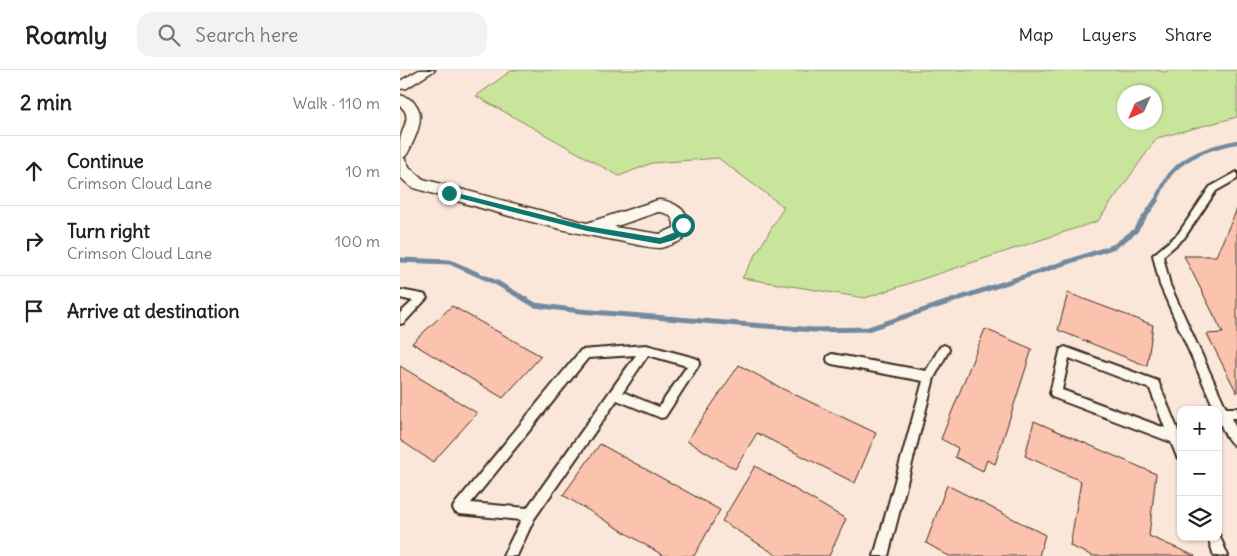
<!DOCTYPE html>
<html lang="en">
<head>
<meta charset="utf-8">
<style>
	:root { --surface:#fff; --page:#f2f2f2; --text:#222; --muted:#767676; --line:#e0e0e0 }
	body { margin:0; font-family:Delius,sans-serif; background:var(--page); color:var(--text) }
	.controls { position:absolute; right:15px; bottom:15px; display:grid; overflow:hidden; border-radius:10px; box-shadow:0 1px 4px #0004 }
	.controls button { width:45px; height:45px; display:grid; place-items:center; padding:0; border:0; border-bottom:1px solid var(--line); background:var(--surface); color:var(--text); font:25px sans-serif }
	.compass { position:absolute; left:717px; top:15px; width:45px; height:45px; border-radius:50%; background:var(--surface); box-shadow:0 1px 4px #0004; rotate:225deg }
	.stop { position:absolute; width:15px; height:15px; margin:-11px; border:4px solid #0f766e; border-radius:50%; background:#fff }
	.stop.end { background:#0f766e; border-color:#fff; box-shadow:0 1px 5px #0008 }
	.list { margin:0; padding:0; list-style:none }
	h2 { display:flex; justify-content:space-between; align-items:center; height:65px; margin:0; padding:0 20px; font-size:21px }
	h2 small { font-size:16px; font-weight:400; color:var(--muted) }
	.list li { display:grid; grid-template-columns:32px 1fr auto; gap:15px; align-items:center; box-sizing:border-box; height:70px; padding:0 20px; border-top:1px solid var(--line) }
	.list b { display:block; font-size:19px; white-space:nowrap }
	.list p { margin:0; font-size:16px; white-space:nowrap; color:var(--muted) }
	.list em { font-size:16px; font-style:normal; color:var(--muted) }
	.icon { flex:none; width:28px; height:28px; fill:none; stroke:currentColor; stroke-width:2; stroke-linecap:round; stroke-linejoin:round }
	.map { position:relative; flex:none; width:837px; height:486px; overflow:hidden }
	header { display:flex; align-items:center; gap:30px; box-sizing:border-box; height:70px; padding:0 25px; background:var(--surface); border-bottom:1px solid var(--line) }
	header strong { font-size:24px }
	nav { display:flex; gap:28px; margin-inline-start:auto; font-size:18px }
	.search { width:350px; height:45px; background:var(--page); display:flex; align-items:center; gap:12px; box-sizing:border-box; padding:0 18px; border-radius:15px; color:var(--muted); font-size:19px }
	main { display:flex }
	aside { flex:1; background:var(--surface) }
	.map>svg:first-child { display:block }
</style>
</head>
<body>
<header>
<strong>Roamly</strong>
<div class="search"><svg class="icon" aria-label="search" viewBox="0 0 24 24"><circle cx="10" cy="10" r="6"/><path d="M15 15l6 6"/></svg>Search here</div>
<nav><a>Map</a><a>Layers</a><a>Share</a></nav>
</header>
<main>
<aside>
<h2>2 min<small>Walk · 110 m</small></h2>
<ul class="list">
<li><svg class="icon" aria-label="ahead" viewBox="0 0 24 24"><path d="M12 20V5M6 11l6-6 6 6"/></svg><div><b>Continue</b><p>Crimson Cloud Lane</p></div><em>10 m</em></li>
<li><svg class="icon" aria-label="right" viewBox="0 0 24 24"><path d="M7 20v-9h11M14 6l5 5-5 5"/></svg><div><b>Turn right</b><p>Crimson Cloud Lane</p></div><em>100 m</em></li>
<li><svg class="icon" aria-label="arrive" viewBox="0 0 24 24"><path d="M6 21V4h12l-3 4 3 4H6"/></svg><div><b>Arrive at destination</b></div></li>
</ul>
</aside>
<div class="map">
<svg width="837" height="486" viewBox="0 0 837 486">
	<rect width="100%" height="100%" fill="#fbe7d9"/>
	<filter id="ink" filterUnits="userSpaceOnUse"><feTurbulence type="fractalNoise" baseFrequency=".02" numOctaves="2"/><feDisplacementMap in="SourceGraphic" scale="10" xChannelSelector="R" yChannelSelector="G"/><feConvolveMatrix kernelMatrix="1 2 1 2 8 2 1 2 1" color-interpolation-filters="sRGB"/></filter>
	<g filter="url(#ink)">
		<path fill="#c9e59c" stroke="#82885d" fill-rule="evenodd" d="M 112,0 L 755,0 L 765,2 L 771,0 L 837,0 L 837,47 L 757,68 L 698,151 L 465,228 L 342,208 L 384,137 L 318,88 L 252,93 L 219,106 L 76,26 ZM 724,22 L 754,22 L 754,52 L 724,52 Z"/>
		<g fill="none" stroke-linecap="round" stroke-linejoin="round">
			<path stroke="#73899f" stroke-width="4" d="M 756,130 C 762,121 765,109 772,102 C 787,85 815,76 837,72"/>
			<polyline stroke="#73899f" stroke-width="5" points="0,190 50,192 97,213 135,235 180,241 413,260 468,259 715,176 735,161 757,129"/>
		</g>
		<g fill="#fbc3ae" stroke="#3b2a1e">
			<polygon points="837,139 837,323 807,264 823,263 784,186 816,186"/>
			<polygon points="668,223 753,255 747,296 658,260"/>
			<polygon points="52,236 141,286 103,328 12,273"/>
			<polygon points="585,259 632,279 595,394 587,390 583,401 555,387 558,378 541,369"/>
			<polygon points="339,295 383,319 476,363 455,413 357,363 335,399 287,371"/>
			<polygon points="0,296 77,343 33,392 0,370"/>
			<polygon points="634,351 756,404 749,466 795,486 693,486 670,476 681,411 625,386"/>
			<polygon points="200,374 320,440 294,486 264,486 163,425"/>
			<polygon points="355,396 446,449 429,486 378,486 322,451"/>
			<polygon points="547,415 645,465 639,486 549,486 526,473"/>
		</g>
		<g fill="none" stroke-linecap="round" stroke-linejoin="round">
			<defs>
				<g id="service">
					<path d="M 837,102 L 837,109 L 816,121 L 784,168 L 763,186 L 770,215 L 826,338 L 837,338 L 837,348 L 831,348 L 837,360 L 837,377 C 826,372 818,351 818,340 L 815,340 L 760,215 L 753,185 L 778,164 L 810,117 Z"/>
					<polygon points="0,220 22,224 25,225 27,228 4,253 0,254 0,243 13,231 0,228"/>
					<path d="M 246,275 L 295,288 L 299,290 L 300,293 L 265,347 L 261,348 L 217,330 L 134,449 L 117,486 L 103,486 L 121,450 L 59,444 L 55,442 L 53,438 L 55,434 L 181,280 ZM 236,285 L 127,438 L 71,433 L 188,288 ZM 248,285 L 287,296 L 259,337 L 223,322 Z"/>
					<polygon points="544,275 548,277 549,280 534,308 488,486 474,486 523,311 432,294 428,292 427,289 428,286 432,284 526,301 540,277"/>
					<path d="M 665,277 L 758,311 L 781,368 L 781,389 L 777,387 L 771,372 L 652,327 L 650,323 L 660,282 L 661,279 ZM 669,288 L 750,319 L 765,358 L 662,320 Z"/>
					<polygon points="818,462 828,486 814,486 808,467 818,467"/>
				</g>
				<g id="minor">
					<polygon points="19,0 35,0 7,18 0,19 0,11"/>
					<path d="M 0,25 C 26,32 22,53 13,72 C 10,78 8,85 3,88 L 5,89 L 10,98 L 23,109 L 187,153 L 258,130 C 281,130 307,158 278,172 C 273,174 266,177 260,178 C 247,178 231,173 219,171 C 149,159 79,138 11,117 L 0,107 C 0,95 0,83 0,71 C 1,59 14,46 0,36 ZM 258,142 C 268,142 275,148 274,158 L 260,164 L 214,157 Z"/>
				</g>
			</defs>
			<use href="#service" stroke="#3b2a1e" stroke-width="4"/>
			<use href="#minor" stroke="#3b2a1e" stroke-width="3"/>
			<use href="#service" fill="#fbf7ec" fill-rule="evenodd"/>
			<use href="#minor" fill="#fbf7ec" fill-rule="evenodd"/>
		</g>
	</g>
	<polygon fill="#0f766e" points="49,121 187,156 260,168 278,161 281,153 283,153 287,155 284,164 274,170 260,174 187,161 47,125 46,123"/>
</svg>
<div class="controls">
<button>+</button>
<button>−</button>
<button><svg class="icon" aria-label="layers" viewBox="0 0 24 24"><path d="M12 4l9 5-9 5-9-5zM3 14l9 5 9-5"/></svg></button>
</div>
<svg class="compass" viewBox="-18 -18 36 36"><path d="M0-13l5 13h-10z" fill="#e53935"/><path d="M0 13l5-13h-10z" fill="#767676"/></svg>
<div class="stop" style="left:283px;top:155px"></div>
<div class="stop end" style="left:49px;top:123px"></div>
</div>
</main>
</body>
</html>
